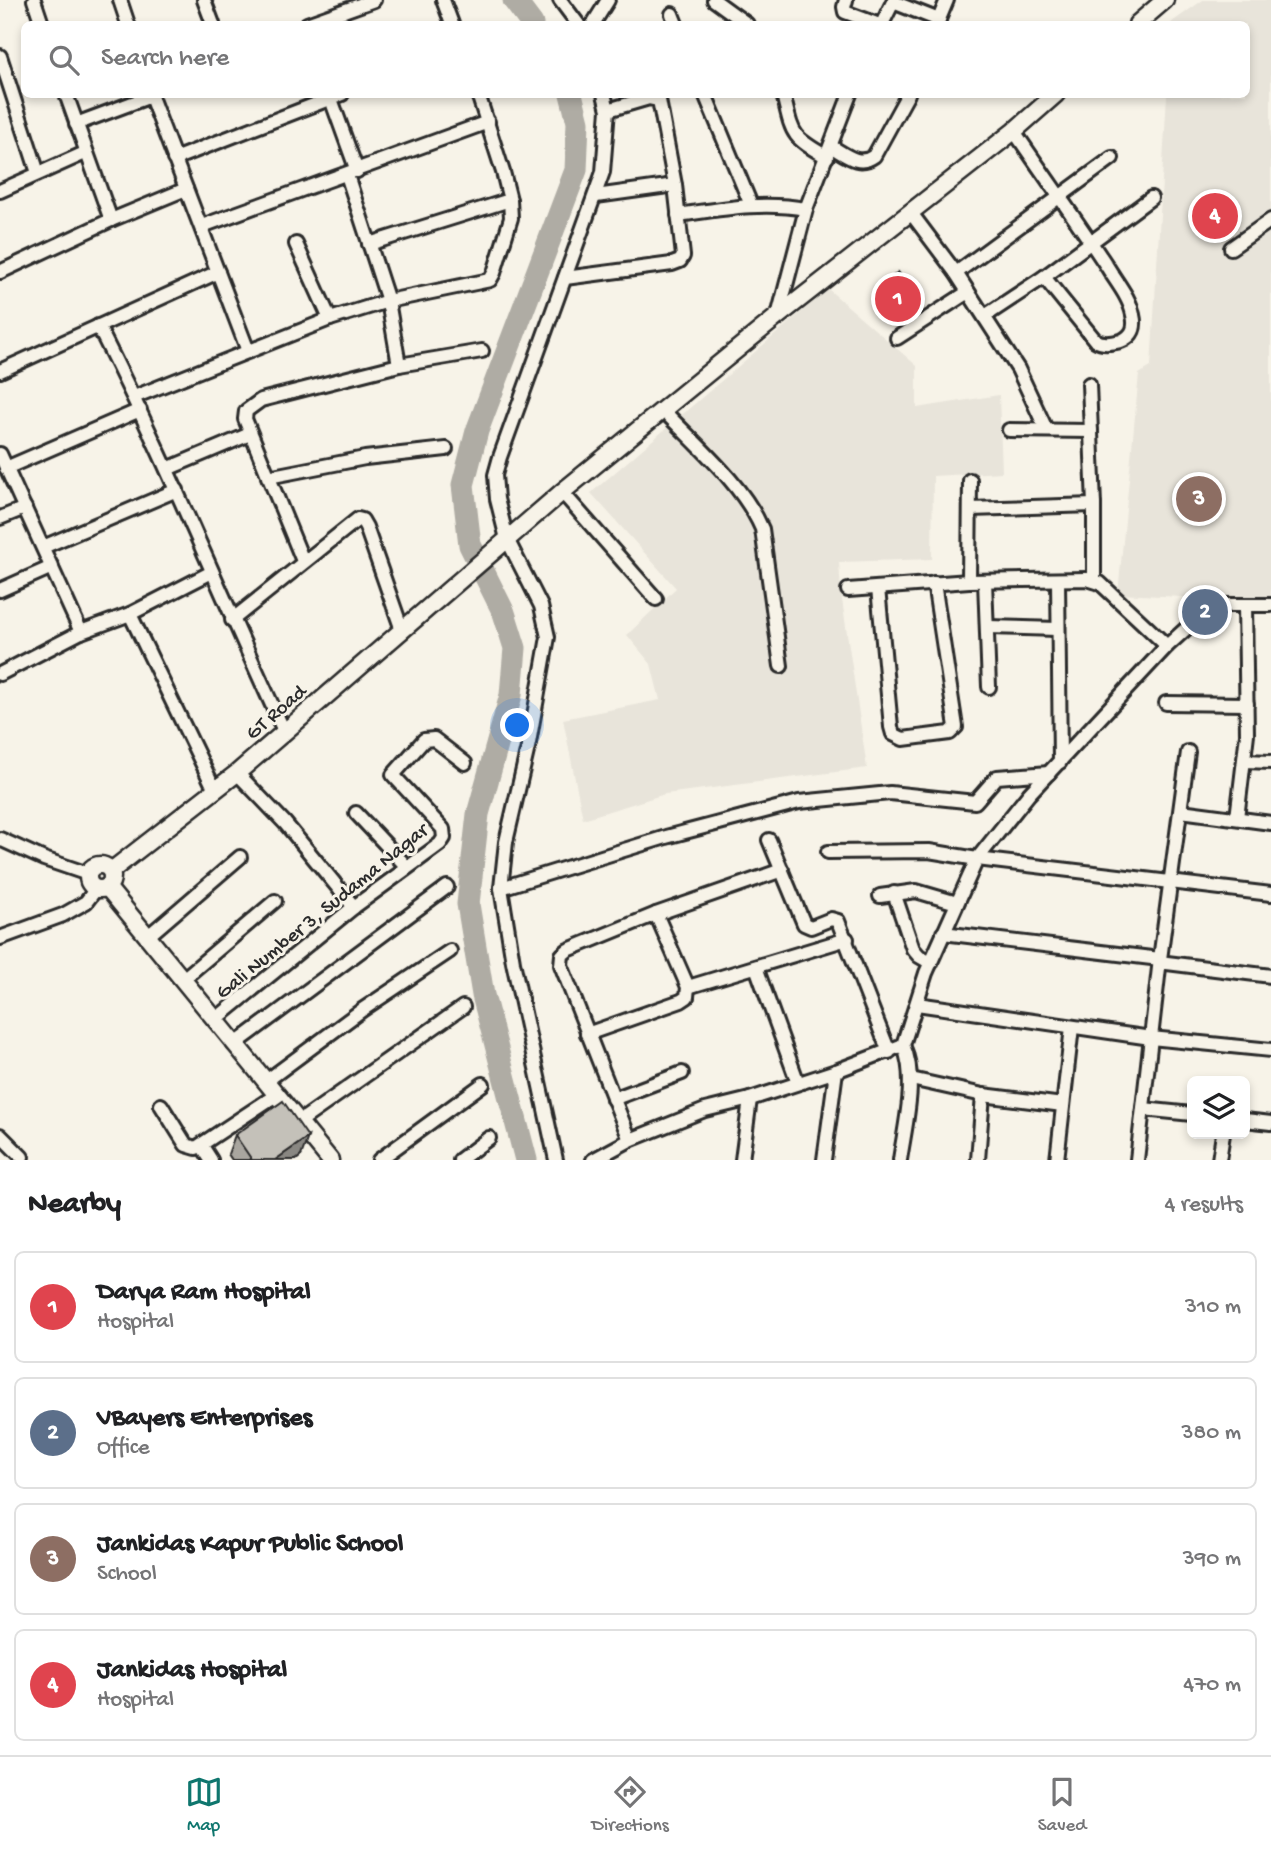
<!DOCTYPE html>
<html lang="en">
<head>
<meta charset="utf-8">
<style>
	:root { --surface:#fff; --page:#f6f6f6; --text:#202124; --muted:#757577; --line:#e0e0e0; --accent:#0f766e }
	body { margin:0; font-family:"Gochi Hand",sans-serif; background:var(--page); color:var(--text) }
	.controls { position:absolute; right:21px; bottom:21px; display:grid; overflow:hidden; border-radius:10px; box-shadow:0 4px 10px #0003 }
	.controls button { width:63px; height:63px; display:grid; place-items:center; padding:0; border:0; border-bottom:2px solid var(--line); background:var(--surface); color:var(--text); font:35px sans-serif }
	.you { position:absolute; left:518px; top:726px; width:24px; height:24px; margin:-18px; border:5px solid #fff; border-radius:50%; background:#1a73e8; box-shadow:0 0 0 10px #1a73e833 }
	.badge { display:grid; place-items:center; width:46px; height:46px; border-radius:50%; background:var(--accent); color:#fff; font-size:23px; font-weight:700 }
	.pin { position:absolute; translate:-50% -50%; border:4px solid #fff; box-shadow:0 2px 7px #0006 }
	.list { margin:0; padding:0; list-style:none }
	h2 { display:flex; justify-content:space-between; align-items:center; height:91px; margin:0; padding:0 28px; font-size:30px }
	h2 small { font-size:23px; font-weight:400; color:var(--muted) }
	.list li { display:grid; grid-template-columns:46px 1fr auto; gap:21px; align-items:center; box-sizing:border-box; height:112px; margin:0 14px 14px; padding:0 14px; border:2px solid var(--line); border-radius:10px }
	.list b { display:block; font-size:26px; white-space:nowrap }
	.list p { margin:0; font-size:23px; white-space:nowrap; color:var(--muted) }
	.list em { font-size:23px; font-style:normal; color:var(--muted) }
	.icon { flex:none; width:38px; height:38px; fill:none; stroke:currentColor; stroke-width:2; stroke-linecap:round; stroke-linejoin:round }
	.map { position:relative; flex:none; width:1271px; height:1160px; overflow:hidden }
	.search { position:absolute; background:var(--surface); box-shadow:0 4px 10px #0003; left:21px; right:21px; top:21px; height:77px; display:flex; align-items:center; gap:18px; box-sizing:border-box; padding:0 24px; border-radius:10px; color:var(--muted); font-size:26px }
	.sheet { height:595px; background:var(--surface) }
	nav { display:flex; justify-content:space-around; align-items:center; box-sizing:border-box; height:98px; border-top:2px solid var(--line); background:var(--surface); font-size:19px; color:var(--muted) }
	nav a { display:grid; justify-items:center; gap:4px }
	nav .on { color:var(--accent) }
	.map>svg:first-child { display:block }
</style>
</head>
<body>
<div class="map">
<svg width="1271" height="1160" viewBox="0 0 1271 1160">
	<rect width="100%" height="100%" fill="#f7f3e8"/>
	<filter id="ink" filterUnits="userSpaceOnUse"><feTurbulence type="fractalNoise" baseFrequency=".0143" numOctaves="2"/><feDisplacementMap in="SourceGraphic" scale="14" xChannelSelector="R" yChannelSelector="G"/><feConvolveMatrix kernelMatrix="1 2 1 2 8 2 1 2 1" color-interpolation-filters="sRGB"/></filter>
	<g filter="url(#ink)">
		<g fill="#e8e4da">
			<polygon points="1203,0 1271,0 1271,601 1118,594 1139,374 1151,367 1167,95 1246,94 1246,24 1171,24 1172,22"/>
			<polygon points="828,289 917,366 917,408 999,395 1002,472 933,476 932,559 839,562 841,593 867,768 665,794 583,819 563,719 660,700 651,664 627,635 676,588 591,493"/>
		</g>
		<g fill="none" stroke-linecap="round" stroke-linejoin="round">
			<g stroke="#afaca4" stroke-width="23">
				<polyline points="514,0 532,24"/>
				<polyline points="526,1160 483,995 468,904 478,814 511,695 515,648 504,613 470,545 463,485 477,431 576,170 578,122 571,94"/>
			</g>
			<defs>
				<g id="minor">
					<polyline points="34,0 42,24"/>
					<polyline points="120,0 128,24"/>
					<polyline points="204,0 213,24"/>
					<polyline points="443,0 452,24"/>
					<polyline points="560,0 578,24"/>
					<polyline points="714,0 747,24"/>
					<polyline points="846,0 844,7 845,12 877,24"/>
					<polyline points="893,2 939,20"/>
					<polyline points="672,14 676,24"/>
					<polyline points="307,24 374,0"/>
					<polyline points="593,24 608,0"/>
					<polyline points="882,24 894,0"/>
					<polyline points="937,24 947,0"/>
					<polyline points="0,56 38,173"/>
					<polyline points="66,94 111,220"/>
					<polyline points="150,94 248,351"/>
					<polyline points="705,94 751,205"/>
					<path d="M 783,94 C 793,135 790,136 827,157"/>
					<polyline points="331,99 357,171"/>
					<polyline points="76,124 151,96"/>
					<path d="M 1014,131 C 1045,177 1078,222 1108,268 C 1117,283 1130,298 1133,315 C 1136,327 1133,336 1121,341 C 1112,343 1103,345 1095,340 L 1044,277"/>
					<path d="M 832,147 C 846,155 859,167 874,156 L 908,94"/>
					<polyline points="174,159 342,94"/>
					<polyline points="347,175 388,301 399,365"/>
					<polyline points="0,191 85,153"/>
					<polyline points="596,196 675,185"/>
					<polyline points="911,213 956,273 1018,369 1046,429"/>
					<path d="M 678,215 C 721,209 762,201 806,209"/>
					<polyline points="202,226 488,122"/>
					<polyline points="296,244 330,319"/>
					<polyline points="369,244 510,200"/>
					<polyline points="1231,248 1271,220"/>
					<polyline points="0,272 111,220 186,189"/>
					<polyline points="956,273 1112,158"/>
					<polyline points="565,278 672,264 680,261 683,256 675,185 659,100 649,98 608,110"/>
					<polyline points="778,316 806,209 850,94"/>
					<polyline points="985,316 1044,277 1151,198"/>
					<path d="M 98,326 C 166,459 221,596 284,731"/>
					<polyline points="897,338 968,292"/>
					<polyline points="0,371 218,272"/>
					<polyline points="1089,384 1094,505 1094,580"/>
					<polyline points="134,397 330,319 388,301 490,280 494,273 511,218 510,200 503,172 478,94"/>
					<path d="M 663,410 C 696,445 743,484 762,529 L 781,666"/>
					<polyline points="1009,430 1091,431"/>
					<polyline points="0,454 81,632"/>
					<polyline points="6,468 140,410"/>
					<polyline points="167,469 250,434"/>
					<polyline points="268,477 365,458 446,449"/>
					<polyline points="562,492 656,599"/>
					<polyline points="970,509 1094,505"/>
					<polyline points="0,518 25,508"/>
					<polyline points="43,547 177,490"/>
					<polyline points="303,561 245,419 246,411 261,400 399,365 482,351"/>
					<polyline points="1058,580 1060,762"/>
					<polyline points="969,581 970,480"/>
					<polyline points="985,581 989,687"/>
					<polyline points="878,588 891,727 893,734 903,739 950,733 956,727 934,583"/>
					<polyline points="0,590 52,567"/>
					<polyline points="848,590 969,581 1087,579 1100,583 1167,646"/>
					<polyline points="130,614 215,790"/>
					<polyline points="232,620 358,519 362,520 366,527 402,630"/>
					<polyline points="988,627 1057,629"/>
					<polyline points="0,674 81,632 130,614 212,572"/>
					<polyline points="1166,703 1247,704"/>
					<polyline points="1245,761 1271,762"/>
					<polyline points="237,773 285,823 354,907"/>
					<polyline points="1181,811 1271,823"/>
					<polyline points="356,813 407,867"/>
					<polyline points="1237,818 1247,734 1245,605"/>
					<polyline points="0,839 44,859 88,874"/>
					<polyline points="769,840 804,924 811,927 831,919 838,921 889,1052"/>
					<polyline points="828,852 929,851 977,859 1271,894"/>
					<polyline points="501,888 666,837 799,802 890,793 975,802 997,777 1049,773"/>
					<polyline points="894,893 913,949 919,956 931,963"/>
					<polyline points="880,896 916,891 957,903"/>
					<polyline points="943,933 1160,959"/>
					<polyline points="147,937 240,857"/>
					<polyline points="0,938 63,915 86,902 96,889"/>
					<polyline points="1159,962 1271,976"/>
					<polyline points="756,967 798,1083"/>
					<polyline points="182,980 275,901"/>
					<polyline points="688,987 847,939"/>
					<polyline points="917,1004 1151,1038 1271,1050"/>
					<polyline points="215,1020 354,907 440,844 444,838 443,829 393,775 424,740 434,739 465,763"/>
					<polyline points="587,1034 681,1001 687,997 688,987 656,914"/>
					<polyline points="234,1045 447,887"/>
					<polyline points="911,1079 983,1095 1063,1105"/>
					<polyline points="265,1082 362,1010 450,951"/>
					<polyline points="613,1099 682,1073"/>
					<polyline points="161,1105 186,1145 196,1148 276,1095"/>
					<polyline points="1143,1109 1192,1114"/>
					<polyline points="1245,1120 1271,1123"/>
					<polyline points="299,1122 463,1007"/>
					<polyline points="0,1135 22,1157"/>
					<polyline points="630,1140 561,965 562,955 568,950 656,914 782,870"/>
					<polyline points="202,1146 211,1160"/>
					<polyline points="379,1160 483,1084"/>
					<polyline points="460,1160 489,1138"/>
					<polyline points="556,1160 513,962 501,888 506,842 529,743 548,637 541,606 507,539 497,499 495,475 500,457 603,172 608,110 604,94"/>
					<polyline points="593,1160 630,1140 705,1110 750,1099 836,1071 903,1045 926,973 977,859 1029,794 1167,646 1210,607 1218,605 1271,605"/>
					<polyline points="742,1160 750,1099"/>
					<polyline points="824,1160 836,1071"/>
					<path d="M 900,1160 C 905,1125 918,1077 903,1045"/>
					<polyline points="978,1160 983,1095"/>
					<polyline points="1057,1160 1072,1027"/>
					<polyline points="1137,1160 1160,959 1188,752"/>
					<polyline points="1219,1160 1223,1134"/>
				</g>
				<g id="major">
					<polyline points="1137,24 1165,0"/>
					<circle cx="100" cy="877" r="12"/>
					<polyline points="111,871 237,773 562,492 778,316 1014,131 1056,94"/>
					<polyline points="107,887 330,1160"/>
				</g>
			</defs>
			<use href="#minor" stroke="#2b2b2b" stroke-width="18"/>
			<use href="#major" stroke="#2b2b2b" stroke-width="21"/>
			<use href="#minor" stroke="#f7f3e8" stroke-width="12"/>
			<use href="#major" stroke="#f7f3e8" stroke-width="16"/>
		</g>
		<g fill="#a9a69f" stroke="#2b2b2b" stroke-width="2">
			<polygon points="884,284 915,305 902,317 881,293"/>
			<polygon points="235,1135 301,1156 296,1160 232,1160 228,1154"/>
		</g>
		<g fill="#898782" stroke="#2b2b2b" stroke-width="2">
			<polygon points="918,296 915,305 902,317 905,307"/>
			<polygon points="308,1137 301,1156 296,1160 275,1160"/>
		</g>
		<g fill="#c4c1b9" stroke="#2b2b2b" stroke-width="2">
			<polygon points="898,272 918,296 905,307 884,284"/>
			<polygon points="283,1101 308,1137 275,1160 252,1160 235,1135"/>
		</g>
	</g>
	<g text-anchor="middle" stroke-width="6" stroke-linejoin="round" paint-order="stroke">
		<g font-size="21" fill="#2b2b2b" stroke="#f7f3e8">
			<text transform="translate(275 711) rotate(-41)" y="7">GT Road</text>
			<text transform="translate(321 910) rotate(-39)" y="7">Gali Number 3, Sudama Nagar</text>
		</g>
	</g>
</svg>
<div class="controls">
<button><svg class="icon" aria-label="layers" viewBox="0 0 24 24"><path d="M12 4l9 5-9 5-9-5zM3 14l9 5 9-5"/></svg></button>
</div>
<div class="you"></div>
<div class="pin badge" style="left:898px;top:299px;background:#e0444e">1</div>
<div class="pin badge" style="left:1205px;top:612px;background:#5c6f8a">2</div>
<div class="pin badge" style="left:1199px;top:499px;background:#8d6e63">3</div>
<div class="pin badge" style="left:1215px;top:216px;background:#e0444e">4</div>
<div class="search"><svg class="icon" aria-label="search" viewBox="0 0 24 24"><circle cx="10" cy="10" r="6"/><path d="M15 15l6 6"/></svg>Search here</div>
</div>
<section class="sheet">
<h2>Nearby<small>4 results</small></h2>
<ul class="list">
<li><span class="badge" style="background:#e0444e">1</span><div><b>Darya Ram Hospital</b><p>Hospital</p></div><em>310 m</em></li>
<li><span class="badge" style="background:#5c6f8a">2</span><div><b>VBayers Enterprises</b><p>Office</p></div><em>380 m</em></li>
<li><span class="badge" style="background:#8d6e63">3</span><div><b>Jankidas Kapur Public School</b><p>School</p></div><em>390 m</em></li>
<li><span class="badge" style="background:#e0444e">4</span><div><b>Jankidas Hospital</b><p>Hospital</p></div><em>470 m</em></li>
</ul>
</section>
<nav>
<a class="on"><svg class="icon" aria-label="map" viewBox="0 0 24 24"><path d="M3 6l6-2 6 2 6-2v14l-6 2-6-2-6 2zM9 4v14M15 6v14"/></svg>Map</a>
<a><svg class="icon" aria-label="directions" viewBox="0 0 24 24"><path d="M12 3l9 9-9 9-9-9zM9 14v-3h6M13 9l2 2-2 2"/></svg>Directions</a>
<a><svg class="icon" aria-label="saved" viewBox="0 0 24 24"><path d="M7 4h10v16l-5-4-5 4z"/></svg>Saved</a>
</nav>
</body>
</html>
